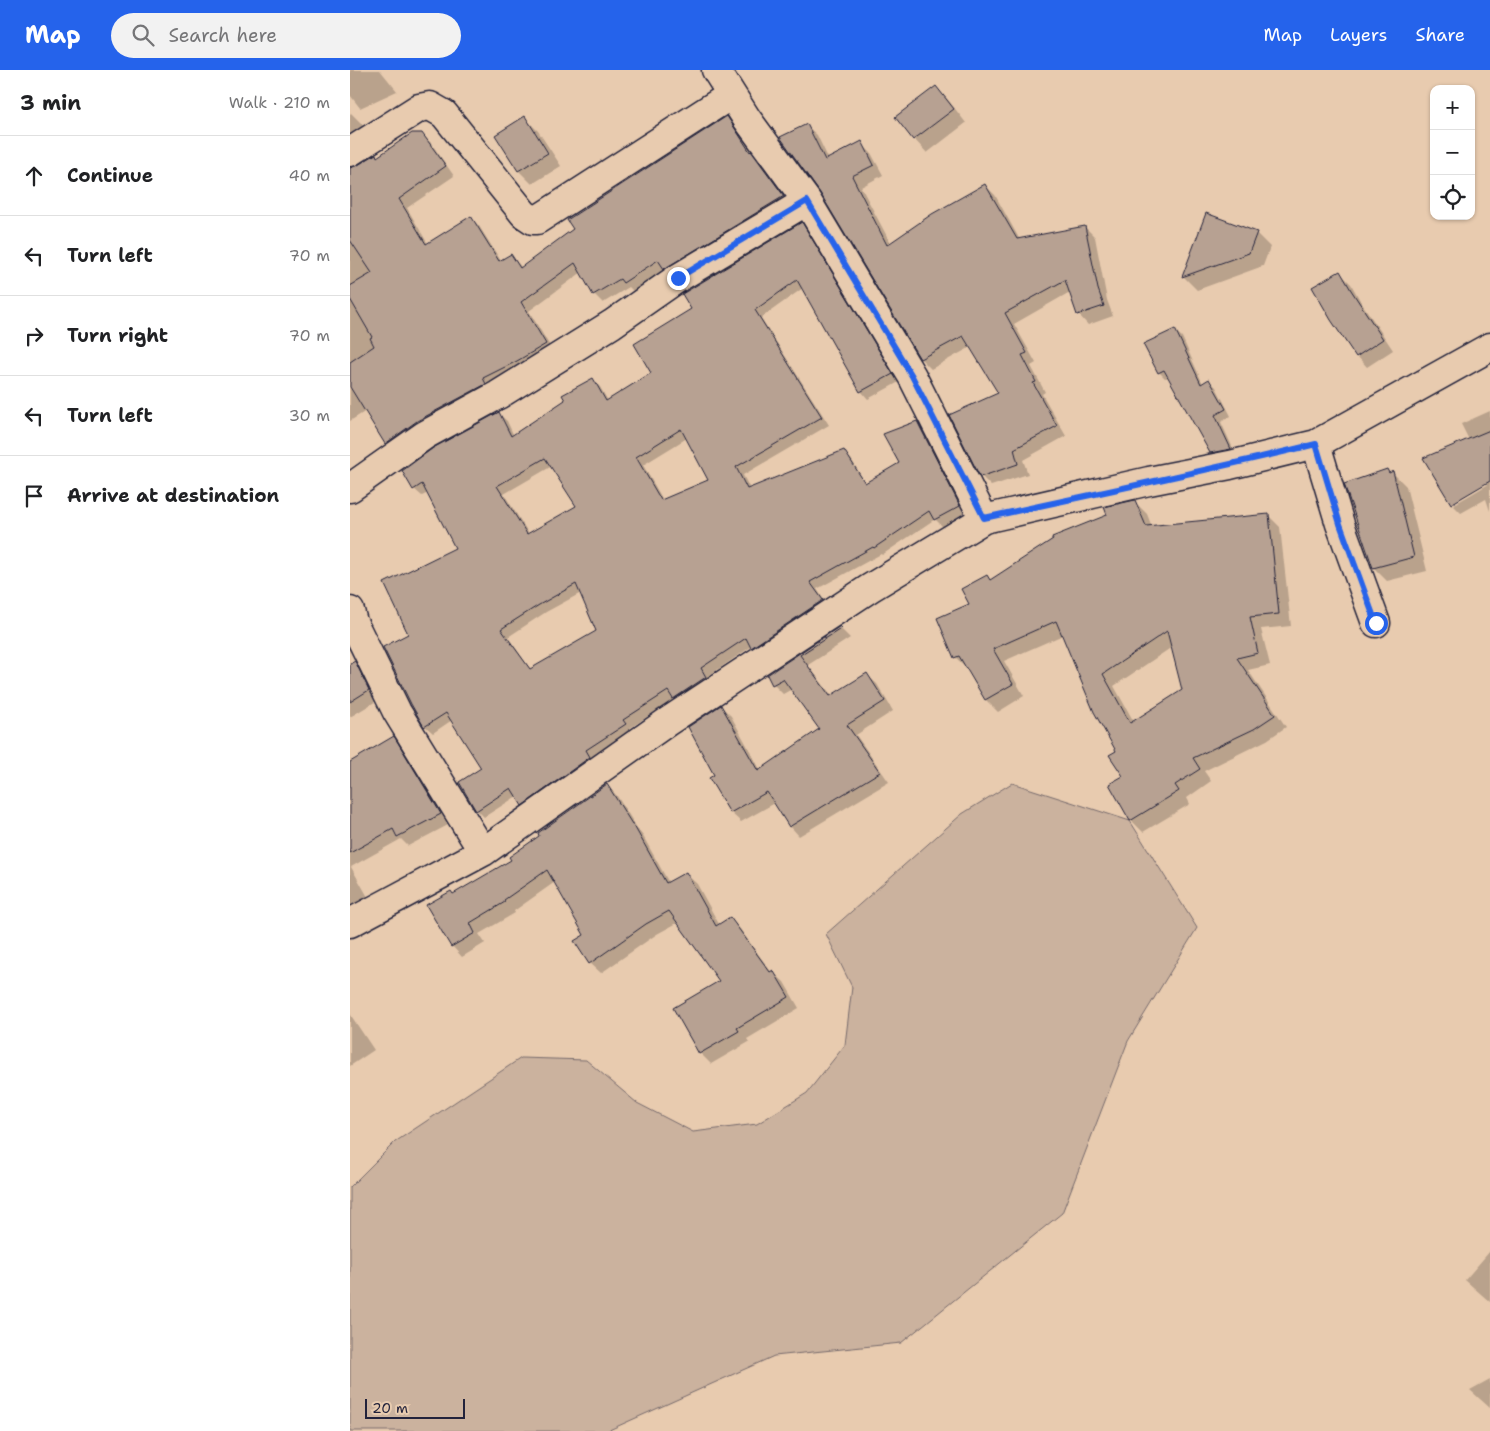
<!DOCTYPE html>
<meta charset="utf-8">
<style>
body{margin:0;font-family:"Shantell Sans",sans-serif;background:#f2f2f2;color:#202124}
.controls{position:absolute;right:15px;top:15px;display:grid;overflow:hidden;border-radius:10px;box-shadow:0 1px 4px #0004}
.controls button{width:45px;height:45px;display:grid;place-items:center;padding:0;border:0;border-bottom:1px solid #e0e0e0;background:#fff;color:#202124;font:25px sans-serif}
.scale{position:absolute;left:15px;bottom:12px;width:100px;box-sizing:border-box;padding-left:5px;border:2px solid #22223b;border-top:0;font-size:14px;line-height:18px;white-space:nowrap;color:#22223b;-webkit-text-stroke:4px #e8cbaf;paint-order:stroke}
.stop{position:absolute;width:15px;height:15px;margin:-11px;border:4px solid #2563eb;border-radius:50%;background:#fff}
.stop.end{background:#2563eb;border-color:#fff;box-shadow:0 1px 5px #0008}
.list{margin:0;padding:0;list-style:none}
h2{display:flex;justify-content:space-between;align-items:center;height:65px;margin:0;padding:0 20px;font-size:21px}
h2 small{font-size:16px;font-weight:400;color:#757577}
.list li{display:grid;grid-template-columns:32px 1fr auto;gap:15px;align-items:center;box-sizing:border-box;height:80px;padding:0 20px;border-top:1px solid #e0e0e0}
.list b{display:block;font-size:19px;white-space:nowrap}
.list em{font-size:16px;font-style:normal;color:#757577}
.icon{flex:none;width:28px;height:28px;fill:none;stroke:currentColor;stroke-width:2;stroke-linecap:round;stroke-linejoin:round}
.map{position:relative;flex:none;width:1140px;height:1361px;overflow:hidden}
header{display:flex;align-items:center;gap:30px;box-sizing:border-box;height:70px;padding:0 25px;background:#2563eb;color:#fff}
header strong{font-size:24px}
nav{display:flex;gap:28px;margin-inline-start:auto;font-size:18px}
.search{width:350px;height:45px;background:#f2f2f2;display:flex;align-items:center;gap:12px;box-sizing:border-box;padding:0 18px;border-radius:28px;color:#757577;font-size:19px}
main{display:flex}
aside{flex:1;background:#fff}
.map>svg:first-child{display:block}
.green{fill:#cbb29e;stroke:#766a6c}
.shadow{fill:#0003;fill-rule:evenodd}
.building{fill:#b7a192;stroke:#22223b;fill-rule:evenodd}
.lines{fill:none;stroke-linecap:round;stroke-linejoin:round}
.street-casing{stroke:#22223b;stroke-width:31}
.street{stroke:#e8cbaf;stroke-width:28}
.route{stroke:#2563eb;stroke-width:6}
</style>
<header>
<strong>Map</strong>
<div class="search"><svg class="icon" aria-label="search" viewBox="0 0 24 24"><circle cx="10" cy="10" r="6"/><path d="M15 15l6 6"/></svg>Search here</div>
<nav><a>Map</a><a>Layers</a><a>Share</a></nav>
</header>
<main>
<aside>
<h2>3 min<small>Walk · 210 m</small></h2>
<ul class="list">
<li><svg class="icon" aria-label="ahead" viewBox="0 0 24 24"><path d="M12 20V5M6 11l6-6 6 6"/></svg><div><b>Continue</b></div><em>40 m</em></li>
<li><svg class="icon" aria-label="left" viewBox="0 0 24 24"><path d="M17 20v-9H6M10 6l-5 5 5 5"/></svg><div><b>Turn left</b></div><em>70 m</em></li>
<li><svg class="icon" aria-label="right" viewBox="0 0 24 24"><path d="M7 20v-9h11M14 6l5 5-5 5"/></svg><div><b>Turn right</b></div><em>70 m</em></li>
<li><svg class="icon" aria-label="left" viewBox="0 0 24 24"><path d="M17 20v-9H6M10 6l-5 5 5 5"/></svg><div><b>Turn left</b></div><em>30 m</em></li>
<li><svg class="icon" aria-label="arrive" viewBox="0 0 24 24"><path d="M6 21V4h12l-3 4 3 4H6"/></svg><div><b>Arrive at destination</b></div></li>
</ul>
</aside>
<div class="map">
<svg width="1140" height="1361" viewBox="0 0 1140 1361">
<rect width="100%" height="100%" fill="#e8cbaf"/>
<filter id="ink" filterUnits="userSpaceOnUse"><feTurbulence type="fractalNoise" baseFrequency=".02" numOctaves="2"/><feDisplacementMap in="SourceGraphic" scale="10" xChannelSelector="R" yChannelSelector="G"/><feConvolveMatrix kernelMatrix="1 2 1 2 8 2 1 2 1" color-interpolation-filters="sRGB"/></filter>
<g filter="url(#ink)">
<!-- green -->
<path class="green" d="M662 713 780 751 847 858 778 971 712 1143 551 1273 424 1286 257 1361H0V1117L45 1072 171 988 236 990 287 1033 343 1062 407 1054 457 1023 495 975 502 917 476 864 612 744Z"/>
<!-- shadow -->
<path class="shadow" d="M0 0H30L47 21 10 38 0 25Z
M586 17 599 31 616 53 577 83 564 69Z
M1 43 15 57 0 89V44Z
M175 48 188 61 211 96 182 114 169 101Z
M377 48 385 57 405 87 442 136 324 207 317 199 283 221 279 217 253 233 244 224 232 202 179 241 204 283 45 382 36 373 16 341 0 351V99L28 88 72 64 81 73 104 106 57 138 78 174 120 147 129 156 151 191 161 185 172 198Z
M457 56 467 65 479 90 511 73 521 83 533 105 511 117 541 174 635 115 645 125 670 170 735 157 745 167 757 230 763 246 738 255 729 245 720 222 664 254 686 293 681 296 695 322 692 324 716 366 673 390 678 404 641 416 631 406 650 324 621 277 581 299 571 289 471 122Z
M857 144 906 163 920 177 913 196 847 220 834 207Z
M451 154 459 161 549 312 518 329 511 321 453 218 411 248 479 355 393 405 400 419 493 382 501 389 516 414 550 393 567 352 574 360 617 444 593 457 585 449 532 485 531 484 467 519 479 538 410 584 402 576 358 606 363 615 331 636 324 629 280 658 283 662 180 742 173 735 167 726 134 747 127 740 133 698 102 650 83 663 75 656 59 564 106 479 78 423 72 426 64 419 149 344 157 351 164 366 216 331 243 310 250 317 258 331 303 303 343 239ZM337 368 360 410 313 430 293 395ZM202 396 228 437 179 464 154 424ZM231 523 247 562 181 600 158 567 196 542Z
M990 203 1001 214 1011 232 1043 280 1017 297 1007 286Z
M825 261 832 267 853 314 859 310 866 317 881 346 871 352 886 385 867 389 861 382 819 307 815 308 809 302Z
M1140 341V441L1136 429 1111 443 1103 435 1137 415 1136 412 1102 432V435L1075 389 1119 370 1111 354Z
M1037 400 1041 404 1043 403 1056 416 1077 501 1037 511 1024 498Z
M785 432 797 444 802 457 918 445 930 457 941 556 911 559 920 595 898 600 936 657 917 670 854 701 861 711 837 728 840 734 793 762 781 750 774 706 767 681 713 565 654 591 674 626 648 642 636 630 618 599 605 587 621 535 637 506 641 510ZM822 577 833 621 784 652 764 616Z
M490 558 500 568 458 595 482 626 517 605 527 614 543 641 506 665 539 712 449 766 440 756 425 733 391 752 381 743 361 709 365 706 371 636 381 646 411 701 470 659 442 619 433 624 423 614 418 605Z
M5 593 14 602 28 630 0 647V595Z
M43 668 53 677 100 754 58 776 51 769 1 797 18 827 0 838V694Z
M257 715 267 726 289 761 293 766 319 813 336 804 347 814 370 856 380 848 390 859 422 903 423 902 434 912 449 938 397 969 399 972 361 994 350 983 371 912 329 852 307 864 251 903 240 893 236 865 205 812 164 841 165 843 129 864 135 873 112 887 102 876 104 825 163 790Z
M0 944 24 980 0 996Z
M1140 1181V1232L1115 1210Z
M1140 1309V1338L1120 1320Z"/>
<!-- building -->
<path class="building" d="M586 16 604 39 563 70 545 47Z
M175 46 198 83 168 101 145 65Z
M377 46 400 82 401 81 434 126 314 199 308 190 273 213 270 209 243 225 225 193 171 232 196 274 167 291 133 308 136 314 67 351 35 374 0 317V292L24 276 20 268 22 267 0 229V216L22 203 0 170V98L8 95 26 84 27 87 62 63H72L96 96 49 129 76 174 121 146 149 191 161 184 170 198 223 159 217 150Z
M457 54 475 90 512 71 524 95 502 106 537 175 582 144 635 114 667 169 735 156 748 219 754 236 727 245 715 210 655 243 677 283 672 285 686 312 683 313 707 356 664 379 668 394 630 407 599 345 648 323 613 266 570 289 470 123 430 67Z
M856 143 907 162 899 183 832 207Z
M452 152 543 304 510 322 447 210 405 240 472 347 386 397 397 419 494 380 515 413 549 393 533 364 567 351 610 436 584 450 579 441 524 478 523 477 460 512 473 530 401 578 396 568 351 598 356 607 323 629 318 621 273 650 276 654 236 680 240 687 172 736 161 718 126 741 109 712 131 698 96 643 74 657 61 634 33 577 58 564 34 513 105 478 72 414 63 420 52 401 83 378 149 342 161 366 215 330 212 325 243 308 256 331 301 303 284 274 341 239 332 224ZM331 359 358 410 311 430 286 387ZM195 388 226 436 177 464 147 416ZM226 514 246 561 180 599 151 559 189 535Z
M990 201 1001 220 1033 269 1006 287 981 250 962 217Z
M825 259 851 314 859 309 876 339 865 345 881 379 860 383 814 300 808 303 793 274Z
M1140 360V411L1101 434 1073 388Z
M1037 399 1039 403 1043 401 1064 487 1023 498 994 414Z
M785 430 796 456 919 444 929 544 900 547 908 583 887 588 925 645 904 659 843 688 850 699 825 715 829 721 780 751 759 714 773 706 759 685 766 681 744 642 706 551 643 579 663 614 635 630 609 586 604 588 587 548 619 534 611 519 637 505 640 510 703 469 702 467 757 445 754 437ZM817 561 832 620 780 653 753 604Z
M490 556 492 558 450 585 480 626 517 603 535 631 497 655 530 702 439 757 417 722 380 743 359 708 364 705 338 657 371 635 408 701 469 659 433 609 422 615 417 605Z
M5 591 19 620 0 632V594Z
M44 666 91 744 47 767 43 759 0 783V692Z
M257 714 282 754H283L316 813 336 802 366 856 380 847 420 902 423 900 439 927 387 958 389 961 349 984 323 938 369 911 319 841 296 854 239 894 224 871 234 865 197 800 154 830 155 832 120 853 125 863 101 877 76 835 101 821 103 824 161 790 159 787 189 766 188 763Z"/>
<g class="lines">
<defs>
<path id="street" d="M366 0 397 49 457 131 562 306 634 449
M0 82 69 38 80 36 94 44 174 144 183 150H187L381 25
M966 374 990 454 1026 553
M0 418 75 365 148 325 262 254 328 208 457 131
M0 541 3 552 47 642 133 782
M0 853 133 782 317 652 520 518 634 449 799 411 880 395 966 374 1140 277"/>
</defs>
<!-- street casing -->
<use href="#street" class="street-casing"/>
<!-- street -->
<use href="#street" class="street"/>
</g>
</g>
<g class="lines" filter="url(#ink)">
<!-- route -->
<path class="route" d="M328 208 457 131 562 306 634 448C744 424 856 401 966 374L990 454 1026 553"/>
</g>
</svg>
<div class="controls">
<button>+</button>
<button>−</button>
<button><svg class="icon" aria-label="locate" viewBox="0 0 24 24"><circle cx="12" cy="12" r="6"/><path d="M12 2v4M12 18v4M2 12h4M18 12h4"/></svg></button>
</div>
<div class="scale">20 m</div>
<div class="stop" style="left:1026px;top:553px"></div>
<div class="stop end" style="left:328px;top:208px"></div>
</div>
</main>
